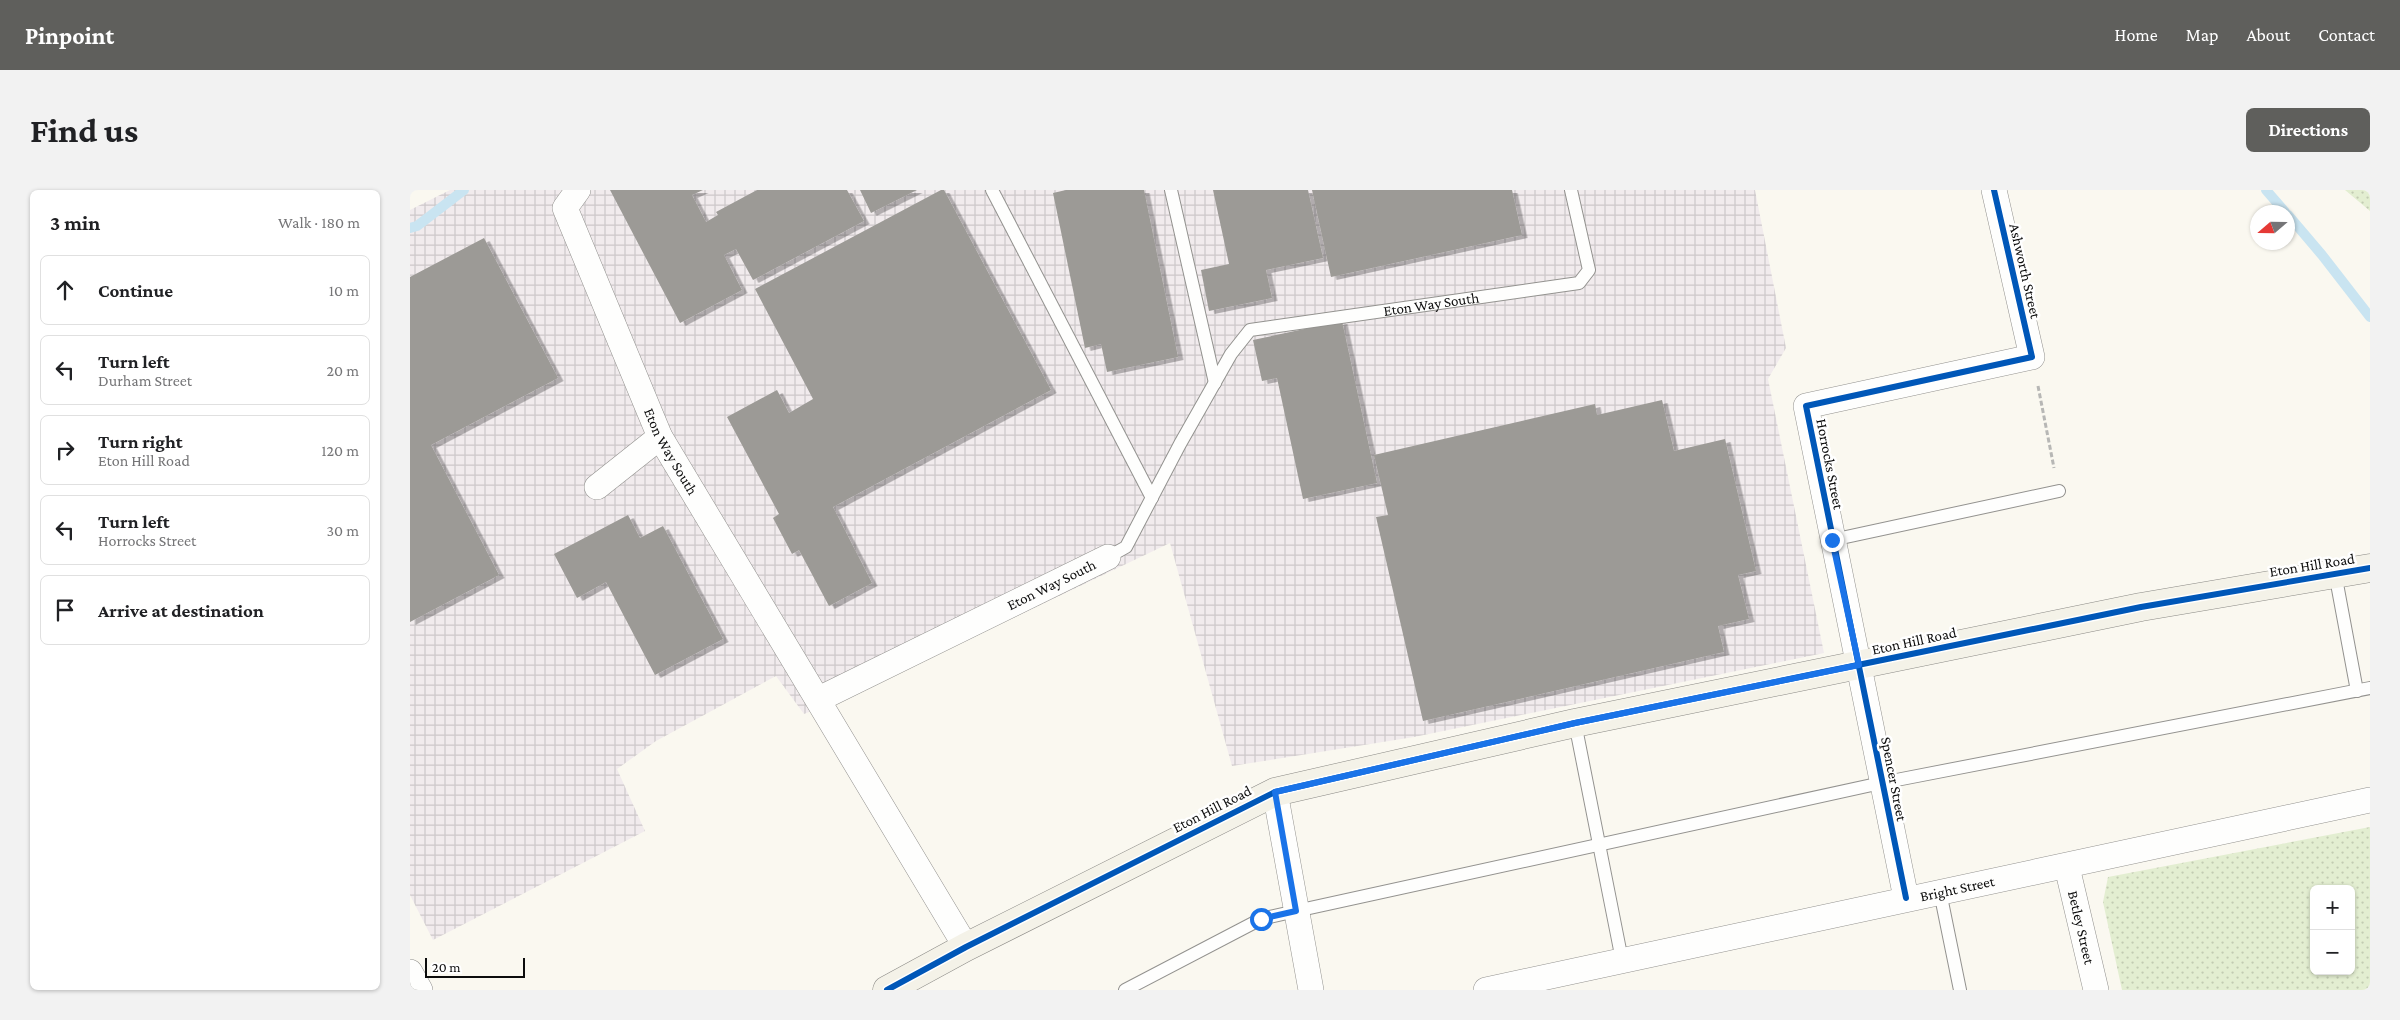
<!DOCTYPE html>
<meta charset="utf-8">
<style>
body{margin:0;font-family:"Crimson Pro",serif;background:#f2f2f2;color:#202124}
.controls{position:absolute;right:15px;bottom:15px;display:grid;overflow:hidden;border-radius:8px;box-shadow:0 1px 4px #0004}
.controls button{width:45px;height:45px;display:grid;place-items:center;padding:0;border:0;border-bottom:1px solid #e0e0e0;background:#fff;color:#202124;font:25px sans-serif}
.compass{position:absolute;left:1840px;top:15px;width:45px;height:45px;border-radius:50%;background:#fff;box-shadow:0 1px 4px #0004;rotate:250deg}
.scale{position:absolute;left:15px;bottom:12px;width:100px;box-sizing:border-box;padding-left:5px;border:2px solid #0c0c0c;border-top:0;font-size:14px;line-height:18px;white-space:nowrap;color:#0c0c0c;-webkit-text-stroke:4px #fff;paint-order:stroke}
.stop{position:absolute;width:15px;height:15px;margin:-11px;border:4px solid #1a73e8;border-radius:50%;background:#fff}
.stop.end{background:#1a73e8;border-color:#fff;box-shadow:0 1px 5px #0008}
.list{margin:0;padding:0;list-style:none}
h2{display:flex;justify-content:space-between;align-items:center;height:65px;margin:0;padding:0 20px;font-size:21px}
h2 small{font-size:16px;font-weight:400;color:#757577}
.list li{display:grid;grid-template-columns:32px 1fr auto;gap:15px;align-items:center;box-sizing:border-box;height:70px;margin:0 10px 10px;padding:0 10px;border:1px solid #e0e0e0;border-radius:8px}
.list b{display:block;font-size:19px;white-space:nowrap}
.list p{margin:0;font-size:16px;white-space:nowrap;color:#757577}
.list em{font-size:16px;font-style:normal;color:#757577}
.icon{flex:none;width:28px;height:28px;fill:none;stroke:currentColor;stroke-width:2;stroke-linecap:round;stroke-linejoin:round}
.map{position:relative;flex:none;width:1960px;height:800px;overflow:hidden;border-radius:8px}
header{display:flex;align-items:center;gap:30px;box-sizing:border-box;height:70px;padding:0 25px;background:#5f5f5c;color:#fff}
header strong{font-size:24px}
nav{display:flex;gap:28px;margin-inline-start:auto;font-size:18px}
.intro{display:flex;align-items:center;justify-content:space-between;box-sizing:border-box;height:120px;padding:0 30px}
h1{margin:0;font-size:35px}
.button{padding:12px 22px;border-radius:8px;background:#5f5f5c;color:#fff;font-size:18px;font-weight:700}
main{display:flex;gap:30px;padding:0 30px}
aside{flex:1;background:#fff;border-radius:8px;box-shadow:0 1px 4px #0004}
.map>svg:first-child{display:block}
.industrial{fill:url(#industrial-grid)}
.green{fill:url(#green-dots);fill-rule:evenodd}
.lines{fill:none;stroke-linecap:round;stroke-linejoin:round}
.stream{stroke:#c9e4f1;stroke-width:10}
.building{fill:#9c9a96;filter:url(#shadow)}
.lane-casing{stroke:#93928f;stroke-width:14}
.street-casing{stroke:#93928f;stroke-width:26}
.secondary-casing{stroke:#8a8985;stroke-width:29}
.path{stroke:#b7b7b5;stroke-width:3;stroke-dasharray:5 2.5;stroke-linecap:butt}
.lane{stroke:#fefefd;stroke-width:12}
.street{stroke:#fefefd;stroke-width:25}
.secondary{stroke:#f4f2e8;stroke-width:28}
.cycleway-casing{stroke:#fff;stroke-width:9}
.cycleway{stroke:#0057b8;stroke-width:6}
.route{stroke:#1a73e8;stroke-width:6}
.labels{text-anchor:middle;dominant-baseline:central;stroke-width:5;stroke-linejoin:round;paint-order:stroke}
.street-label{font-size:15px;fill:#0c0c0c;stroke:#fff}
</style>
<header>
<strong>Pinpoint</strong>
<nav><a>Home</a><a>Map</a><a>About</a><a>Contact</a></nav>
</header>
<div class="intro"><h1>Find us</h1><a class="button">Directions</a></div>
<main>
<aside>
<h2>3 min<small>Walk · 180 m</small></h2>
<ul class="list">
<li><svg class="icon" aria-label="ahead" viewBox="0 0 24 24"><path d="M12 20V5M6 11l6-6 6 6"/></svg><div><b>Continue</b></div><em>10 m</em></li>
<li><svg class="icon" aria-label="left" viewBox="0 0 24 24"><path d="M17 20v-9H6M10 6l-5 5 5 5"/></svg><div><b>Turn left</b><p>Durham Street</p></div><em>20 m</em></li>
<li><svg class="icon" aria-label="right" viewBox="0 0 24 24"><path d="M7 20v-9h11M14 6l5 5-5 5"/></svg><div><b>Turn right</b><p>Eton Hill Road</p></div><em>120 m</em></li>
<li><svg class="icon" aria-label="left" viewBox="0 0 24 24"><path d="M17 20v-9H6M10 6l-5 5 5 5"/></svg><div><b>Turn left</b><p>Horrocks Street</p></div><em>30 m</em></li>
<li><svg class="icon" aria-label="arrive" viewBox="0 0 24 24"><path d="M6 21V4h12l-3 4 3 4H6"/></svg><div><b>Arrive at destination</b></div></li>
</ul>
</aside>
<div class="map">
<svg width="1960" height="800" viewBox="0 0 1960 800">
<defs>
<pattern id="industrial-grid" width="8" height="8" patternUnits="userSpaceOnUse" patternTransform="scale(1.25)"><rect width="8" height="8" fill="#f1ebed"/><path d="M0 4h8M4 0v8" fill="none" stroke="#cdc8ca"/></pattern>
<pattern id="green-dots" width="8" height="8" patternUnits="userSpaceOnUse" patternTransform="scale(1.25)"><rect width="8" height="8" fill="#e3eed1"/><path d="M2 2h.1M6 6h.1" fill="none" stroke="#c2cbb2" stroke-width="1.8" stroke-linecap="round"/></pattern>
<filter id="shadow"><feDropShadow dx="5.5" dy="3" stdDeviation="0" flood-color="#0004"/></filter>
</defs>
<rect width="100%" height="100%" fill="#faf8f0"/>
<!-- industrial -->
<path class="industrial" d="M40 0H1345L1376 158 1358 189 1414 463 1004 547 822 576 760 353 444 504 394 524 366 486 246 551 207 579 235 641 23 750 0 705V20Z"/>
<!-- green -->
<path class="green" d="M1935 0H1960V21Z
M1960 637V800H1712L1693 712 1698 687ZM1904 699H1941V781H1904Z"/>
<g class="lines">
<!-- stream -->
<path class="stream" d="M1856 0 1875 22
M1878 25 1912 65 1960 127
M0 38 7 36 54 0"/>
</g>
<!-- building -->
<path class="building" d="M200 0H293L282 5 296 32 308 25 306 22 347 0H437L454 31 343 90 326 59 314 65 332 100 270 133Z
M450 0H507L461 23Z
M531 0H534L641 200 423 317 462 393 419 416 389 360 382 364 363 328 369 324 317 227 367 200 379 223 403 209 345 99Z
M656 0H734L768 167 697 182 691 154 675 158 643 3Z
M803 0H898L913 68 856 80 862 108 799 121 791 80 819 74Z
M902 0H1102L1112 45 921 87Z
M74 48 148 188 21 255 89 385 0 432V87Z
M932 131 967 293 893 309 867 188 852 191 843 150Z
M1252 210 1264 261 1315 249 1346 381 1328 385 1339 429 1308 436 1314 462 1013 531 966 327 978 325 964 265 1185 214 1187 225Z
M218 325 230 348 253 336 313 449 245 485 196 392 167 408 144 364Z"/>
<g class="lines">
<defs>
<g id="lane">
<path d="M582 0 742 308"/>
<path d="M761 0 805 193"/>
<path d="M1422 350 1649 301"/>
<path id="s1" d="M698 367 716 357 770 254 821 164 840 140 1169 93 1179 80 1161 0"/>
<path d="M1925 383 1947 501"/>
<path d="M1165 533 1212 770"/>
<path d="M1530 702 1550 800"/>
<path d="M715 800 851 729 886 721 1471 593 1960 498"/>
</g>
<g id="street">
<path id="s2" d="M168 0 155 18 250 247 556 757"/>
<path d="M187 297 250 247"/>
<path id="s3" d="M409 509 698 367"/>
<path d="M865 602 901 800"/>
<path id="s4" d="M1657 677 1686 800"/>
<path d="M1496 708 1396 216 1622 167 1584 0"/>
<path d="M0 782 10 800"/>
<path id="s5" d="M1076 800 1960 610"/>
</g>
<path id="secondary" d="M477 800 556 757 865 602 1165 533 1731 417 1960 378"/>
</defs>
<!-- lane casing -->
<use href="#lane" class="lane-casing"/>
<!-- street casing -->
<use href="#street" class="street-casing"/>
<!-- secondary casing -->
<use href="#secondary" class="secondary-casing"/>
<!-- path -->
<path class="path" d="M1628 196 1644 278"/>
<!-- lane -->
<use href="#lane" class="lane"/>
<!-- street -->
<use href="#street" class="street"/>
<!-- secondary -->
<use href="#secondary" class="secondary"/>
<defs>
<path id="cycleway" d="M1496 708 1396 216 1622 167 1584 0
M477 800 556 757 865 602 1165 533 1731 417 1960 378"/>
</defs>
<!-- cycleway casing -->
<use href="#cycleway" class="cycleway-casing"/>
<!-- cycleway -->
<use href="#cycleway" class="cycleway"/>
</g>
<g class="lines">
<!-- route -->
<path class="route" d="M851 729 886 721 865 602 1165 533 1449 475 1422 350"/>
</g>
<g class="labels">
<!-- street labels -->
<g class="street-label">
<text transform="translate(1615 81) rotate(77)">Ashworth Street</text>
<text stroke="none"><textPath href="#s1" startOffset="454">Eton Way South</textPath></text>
<text stroke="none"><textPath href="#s2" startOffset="288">Eton Way South</textPath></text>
<text transform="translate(1420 274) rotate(79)">Horrocks Street</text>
<text transform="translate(1902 375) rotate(-9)">Eton Hill Road</text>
<text stroke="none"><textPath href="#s3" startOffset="259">Eton Way South</textPath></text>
<text transform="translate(1504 451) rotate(-12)">Eton Hill Road</text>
<text transform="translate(1484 589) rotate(79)">Spencer Street</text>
<text transform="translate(802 619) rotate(-27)">Eton Hill Road</text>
<text stroke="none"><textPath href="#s5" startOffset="482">Bright Street</textPath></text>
<text stroke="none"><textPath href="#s4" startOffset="62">Betley Street</textPath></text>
</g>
</g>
</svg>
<div class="controls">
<button>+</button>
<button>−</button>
</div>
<svg class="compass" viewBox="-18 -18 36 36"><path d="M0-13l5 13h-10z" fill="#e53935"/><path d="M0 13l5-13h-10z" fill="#757577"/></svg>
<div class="scale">20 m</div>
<div class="stop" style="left:851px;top:729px"></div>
<div class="stop end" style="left:1422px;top:350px"></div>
</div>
</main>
